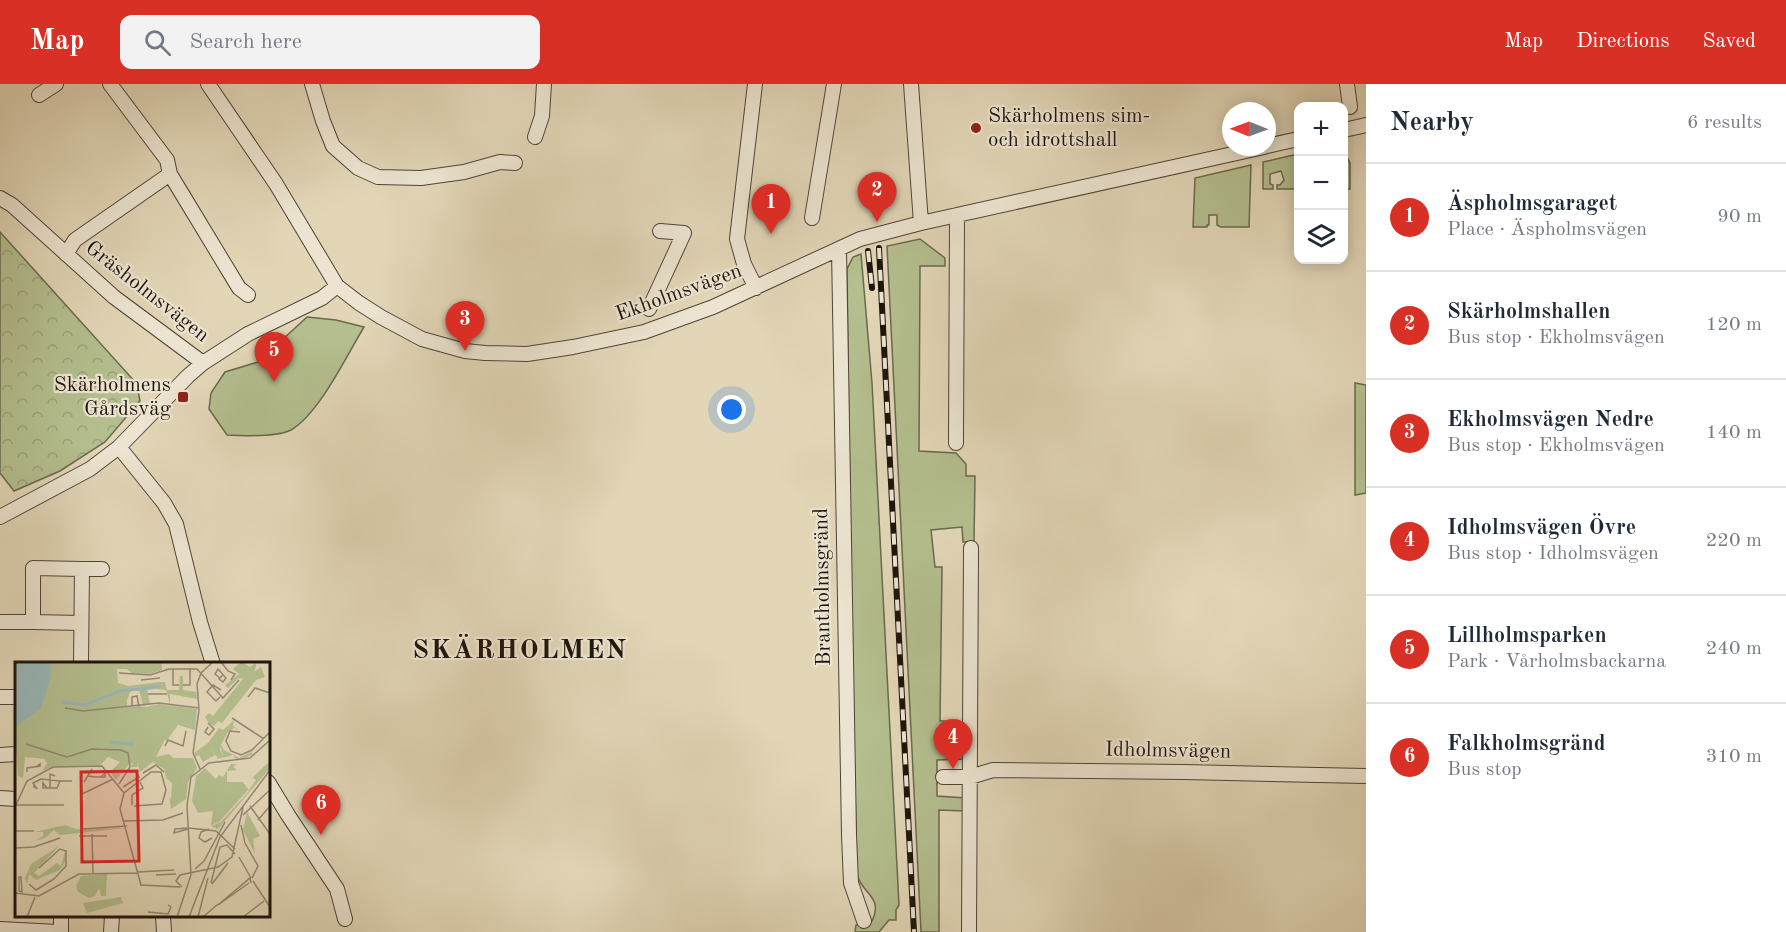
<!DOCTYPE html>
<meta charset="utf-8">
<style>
body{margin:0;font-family:"Old Standard TT",serif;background:#f2f2f3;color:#1f2937}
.controls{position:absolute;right:18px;top:18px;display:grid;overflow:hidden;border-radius:12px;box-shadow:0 3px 15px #0003}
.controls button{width:54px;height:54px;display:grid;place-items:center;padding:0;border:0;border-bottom:2px solid #e0e1e3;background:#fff;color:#1f2937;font:30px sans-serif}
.compass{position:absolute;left:1222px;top:18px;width:54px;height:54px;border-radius:50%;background:#fff;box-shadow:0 3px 15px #0003;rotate:271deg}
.you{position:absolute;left:732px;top:326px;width:21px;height:21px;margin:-15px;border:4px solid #fff;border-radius:50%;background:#1a73e8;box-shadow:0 0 0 9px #1a73e833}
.badge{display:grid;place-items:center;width:39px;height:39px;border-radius:50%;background:#d93025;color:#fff;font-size:20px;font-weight:700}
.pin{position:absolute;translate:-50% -50px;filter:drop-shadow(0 2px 3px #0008)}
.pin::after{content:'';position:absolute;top:32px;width:21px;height:18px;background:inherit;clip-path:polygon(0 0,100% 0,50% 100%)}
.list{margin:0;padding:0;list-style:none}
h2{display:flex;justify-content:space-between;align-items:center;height:78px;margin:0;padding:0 24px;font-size:26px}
h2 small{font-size:20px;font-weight:400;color:#747a83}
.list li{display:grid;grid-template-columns:39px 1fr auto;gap:18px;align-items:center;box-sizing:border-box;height:108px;padding:0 24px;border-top:2px solid #e0e1e3}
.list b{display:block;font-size:22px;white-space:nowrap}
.list p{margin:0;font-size:20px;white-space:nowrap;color:#747a83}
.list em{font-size:20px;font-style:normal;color:#747a83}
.icon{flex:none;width:33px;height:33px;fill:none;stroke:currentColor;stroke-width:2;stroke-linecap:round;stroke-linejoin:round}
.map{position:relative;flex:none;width:1366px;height:848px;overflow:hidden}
header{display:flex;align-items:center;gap:36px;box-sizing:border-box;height:84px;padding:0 30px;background:#d93025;color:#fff}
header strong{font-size:28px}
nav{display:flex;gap:33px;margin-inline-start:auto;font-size:21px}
.search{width:420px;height:54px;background:#f2f2f3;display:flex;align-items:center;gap:15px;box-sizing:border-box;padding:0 21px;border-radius:12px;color:#747a83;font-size:22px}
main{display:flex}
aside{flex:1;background:#fff}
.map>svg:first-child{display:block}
.green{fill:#b4be8e;stroke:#686a4e;stroke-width:1.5}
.forest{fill:url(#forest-crowns);stroke:#686a4e;stroke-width:1.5}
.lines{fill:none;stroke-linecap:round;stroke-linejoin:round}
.minor-casing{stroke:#4e4538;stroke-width:16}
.minor{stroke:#ece4d0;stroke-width:14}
.rail-casing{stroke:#1d150d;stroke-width:6}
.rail{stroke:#ece4d0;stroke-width:4;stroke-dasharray:11;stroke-linecap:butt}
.poi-dot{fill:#8f2418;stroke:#ece4d0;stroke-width:2}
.labels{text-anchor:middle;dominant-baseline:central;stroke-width:4.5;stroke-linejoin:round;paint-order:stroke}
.poi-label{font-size:21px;fill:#1d150d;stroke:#ece4d0;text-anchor:start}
.street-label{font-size:21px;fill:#1d150d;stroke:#ece4d0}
.district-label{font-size:27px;font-weight:bold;letter-spacing:1.5px;fill:#1d150d;stroke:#ece4d0}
.inset-river{fill:none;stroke:#98b7b8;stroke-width:3}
.inset-road{fill:none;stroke:#938973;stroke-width:1.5}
.view{fill:#d62828;fill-opacity:0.15;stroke:#d62828;stroke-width:3}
.inset-edge{fill:none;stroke:#1d150d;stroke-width:3}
</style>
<header>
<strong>Map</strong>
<div class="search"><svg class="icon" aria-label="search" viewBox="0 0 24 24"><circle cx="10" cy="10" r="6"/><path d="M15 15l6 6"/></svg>Search here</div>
<nav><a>Map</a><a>Directions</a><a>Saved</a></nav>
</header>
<main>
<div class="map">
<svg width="1366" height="848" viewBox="0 0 1366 848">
<defs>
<pattern id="forest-crowns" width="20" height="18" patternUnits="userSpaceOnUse" patternTransform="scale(1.5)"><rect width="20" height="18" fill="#b4be8e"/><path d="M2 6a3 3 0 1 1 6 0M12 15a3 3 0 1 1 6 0" fill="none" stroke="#9aa279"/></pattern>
</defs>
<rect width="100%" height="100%" fill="#e2d6b7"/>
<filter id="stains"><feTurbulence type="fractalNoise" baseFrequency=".00333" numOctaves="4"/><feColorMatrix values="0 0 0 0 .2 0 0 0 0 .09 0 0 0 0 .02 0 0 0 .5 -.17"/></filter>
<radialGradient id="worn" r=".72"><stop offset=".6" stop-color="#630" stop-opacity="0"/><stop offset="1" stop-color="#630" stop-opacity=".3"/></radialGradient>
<!-- green -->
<path class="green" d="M1344 67 1350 79V105H1344Z
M1298 70V105H1277V101H1280L1284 96 1281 87 1270 90V100L1273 101V105H1263V78Z
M1251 81 1249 143H1221L1217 141V131H1209V141H1207V143H1193L1195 94Z
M920 155 945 174V182H920L919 367 956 369 966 380V392H975L974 458H963L962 443 931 446 935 483H942L940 637H948V649H939L940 660 966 661V675L937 676V712L965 714V727L939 726V848H921L887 162Z
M861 170 872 299 899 821 896 826V836H889L879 848H855L856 841H863L872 837C884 812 861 810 857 790L852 580 847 185 853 173Z
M307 233 336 236 364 243C347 271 319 330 291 346 278 353 242 352 227 351L209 325 211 309 225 288 258 278Z
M1355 299 1366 301V409L1355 411Z"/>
<!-- forest -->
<path class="forest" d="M0 148 137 300 140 317 105 358 60 387 14 407 0 389Z"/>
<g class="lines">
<defs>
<path id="minor" d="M110 0 167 76 170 90 239 204 248 211
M208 0 276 100 337 202 359 219 381 233 422 255 465 267 485 269 527 270 573 263 644 248 713 223 860 155 921 139 1264 63
M312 0 323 37 333 62 358 84 378 93 421 94 464 88 500 78 515 79
M755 0 737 155 744 180 756 204
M911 0 921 139
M1347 0 1350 23
M39 11 56 0
M1344 46 1366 41
M535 53 542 32 544 0
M1267 62 1298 55
M0 114 12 121 114 213 203 279
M812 134 834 0
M839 165 849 751 851 799 864 837
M66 170 75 156 170 90
M649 225 684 149 660 147
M956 359 957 131
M119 363 164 419 176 440 200 538 213 580
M0 433 90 385 119 363 188 292 203 279 248 250 322 214 337 202
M82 485H102
M0 538H33
M81 580 82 485 33 484V538L81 539
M0 613H16
M0 671 16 670
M943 693H970L993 686 1184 688 1366 692
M268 698 288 731 337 805 345 835
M0 714 16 715
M163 832 164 848
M0 845 58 848
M61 848V832
M111 848 112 832
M969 848 971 464"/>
</defs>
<!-- minor casing -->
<use href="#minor" class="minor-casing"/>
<!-- minor -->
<use href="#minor" class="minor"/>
<defs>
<path id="rail" d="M879 164 914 848
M868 167 872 204"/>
</defs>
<!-- rail casing -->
<use href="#rail" class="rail-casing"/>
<!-- rail -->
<use href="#rail" class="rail"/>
</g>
<!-- markers -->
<g class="poi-dot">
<circle cx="976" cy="44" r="6"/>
<rect x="177" y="307" width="12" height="12" rx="3"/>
</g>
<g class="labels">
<!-- poi labels -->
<g class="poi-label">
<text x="988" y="32">Skärholmens sim-<tspan x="988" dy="24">och idrottshall</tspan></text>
<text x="171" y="301" text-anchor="end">Skärholmens<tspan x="171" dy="24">Gårdsväg</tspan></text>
</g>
<!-- street labels -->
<g class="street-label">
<text transform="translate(147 208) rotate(38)">Gräsholmsvägen</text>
<text transform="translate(679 209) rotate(-20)">Ekholmsvägen</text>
<text transform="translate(823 503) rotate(-91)">Brantholmsgränd</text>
<text transform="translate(1168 667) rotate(1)">Idholmsvägen</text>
</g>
<!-- district labels -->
<g class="district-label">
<text x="520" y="566">SKÄRHOLMEN</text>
</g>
</g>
<!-- overview -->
<g transform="translate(15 578)">
<rect width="255" height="255" fill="#e2d6b7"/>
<path d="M21 0H146L147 8 117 12 114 7H102L103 21 113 24 145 20H150L152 28H164L165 14H168V28L181 30 182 37 155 32V42L151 28 141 27 116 29 112 34V44L166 46 140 97 123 99 122 105H116L119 99 93 94 85 103 35 105 28 95 0 91V24ZM246 5 250 15 241 18 207 61 203 59 199 64 194 61 190 55 194 51 198 54 227 18ZM193 81 203 82 208 95 203 97 196 86 200 93 188 100 184 93 180 95 179 91ZM159 96H178L182 106 173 120 171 137 156 147 154 134 156 138 169 118ZM255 99V106L203 167 196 164 206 160 234 129 228 120 234 128 241 118 238 115ZM50 163 61 167 112 166 45 173 39 168 30 176 19 179 28 174V170H20ZM106 235 108 241 72 251 68 241Z" fill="#b4be8e"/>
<path d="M41 0H64L68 4 69 0H146L147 8 134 12 118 11 102 1V23L94 27 72 17 69 22 73 29 89 34 103 27 146 22 145 26 132 27 135 42 128 44 124 28 115 29 113 37 107 39 103 34 71 47 32 39 49 50 104 43 127 46 144 42 182 47 180 68 163 63 152 78 131 82 121 79 120 74 116 73V79L100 77 85 69 74 76 64 72 65 62 54 76 37 73 31 87 36 96 42 93 57 96 77 88 112 91 120 88 140 95 154 92 162 99 169 118 163 138H156L157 121 151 116 149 107 138 100 125 110 122 100 114 102 101 118 95 110 105 100 93 95 85 103 39 104 27 109 33 100 31 97 10 95 8 116 3 114 0 70 4 68 15 83 25 79 28 74 11 60 21 54 33 34 47 39 50 12ZM226 0 235 5 242 0 239 11 235 18 224 16 213 26 210 23 224 12 218 7ZM219 58 218 64 224 68 219 66 212 71 206 83 209 88 224 96 236 90 238 92 226 98 221 97 218 93 203 97 208 95 206 86 193 81 204 66 208 68ZM84 78 91 82 143 88 140 94 120 86H79L55 95 47 92 49 88 56 90ZM216 102H222L218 105 222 108 212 109V120H228L233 128 204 160 196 163 198 149 183 151 177 139 181 114 190 106 201 117 204 113 208 115ZM232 150 245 174 238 177 240 192 228 168ZM44 184 19 211 24 214 42 201 46 204 50 190 51 198 45 208 21 218 14 212 12 222 10 216 16 202ZM92 212 91 234H86L84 226 80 234 74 236 63 230 61 224 66 214Z" fill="#b4be8e"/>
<path d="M0 0H35L36 14 26 46 0 65Z" fill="#98b7b8"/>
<path class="inset-river" d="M127 27 145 24M46 40 70 43 105 29 125 27M94 80 119 82"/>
<path class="inset-road" d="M206 0 213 9 220 12 216 18M158 7V23H164M104 11 135 13 154 7H182L208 36 224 18M205 16 200 12 203 7 211 16 208 20 204 17 208 13M126 18 145 16M168 23H175V6M133 32H152M205 35 201 39 192 30 198 23 206 28M233 35 240 26 255 31M117 44V35L122 34 124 45M50 46 68 49 144 41 184 46M217 56 249 77M193 61 199 67 194 73 190 70 193 65M225 70 215 69 211 79 216 89 226 93 237 88 255 70M11 82 52 95 77 87 106 88 113 91 115 105 104 122M150 84 153 78 168 84 171 69M185 107 178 91 184 48 182 22 186 11 198 0M12 110V106L25 104V102L22 104M128 111 141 103 149 110M40 114 35 112V126H42L45 119H57M73 114 80 115H90V111L86 115M69 120 77 107 75 111M18 124 22 127 18 121 26 117 45 119M108 125 124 115 121 111M32 126 28 121V126H35M67 132 98 117M1 143H49M117 143V133L128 126 125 120M119 144 147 142 151 128 146 110H136L109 131 105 147 126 223 165 225M235 144 255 172M0 145 12 119 38 105 87 104 109 131M228 153 255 128M243 158 255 144M109 159 148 158 168 151M226 163 230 181 243 204 237 216M174 166 201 169 220 187M68 167 112 164M173 167 159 171 160 167 174 166M194 167 186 170 184 176 190 180 197 176M0 169H19M77 172 78 212M64 174H92M0 186 19 185 45 176M224 195 236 216M180 207 189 199 210 160M123 210 159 208M141 213 161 212M4 215H6L7 230 4 229ZM238 219 255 245M196 221 205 185 212 183 220 192M234 221 203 243 235 216 236 221M14 222 21 228 39 217 51 204V189L45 187 24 206M197 222 213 201M167 225 161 219 165 213 203 205 217 195 228 145M0 231 24 234 64 212 123 211M133 250 153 252 156 245 153 243M12 255 20 235M162 255 176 213 172 144 176 115 194 101 235 96 255 78M174 255 205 175 255 108M183 255 193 216M188 255 203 242M228 255 249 239"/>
<path class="view" d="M122 109 124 199 67 200 66 110Z"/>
<rect width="255" height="255" class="inset-edge"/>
</g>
<rect width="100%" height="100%" filter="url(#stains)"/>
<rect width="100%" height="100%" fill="url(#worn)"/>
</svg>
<div class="controls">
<button>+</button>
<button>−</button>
<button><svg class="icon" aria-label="layers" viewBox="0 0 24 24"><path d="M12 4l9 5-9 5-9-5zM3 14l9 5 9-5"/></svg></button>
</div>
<svg class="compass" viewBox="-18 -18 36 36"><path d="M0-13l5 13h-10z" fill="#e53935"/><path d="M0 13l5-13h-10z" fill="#747a83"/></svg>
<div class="you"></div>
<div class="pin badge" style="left:771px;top:150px">1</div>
<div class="pin badge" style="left:877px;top:138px">2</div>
<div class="pin badge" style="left:465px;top:267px">3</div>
<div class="pin badge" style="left:953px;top:685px">4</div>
<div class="pin badge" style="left:274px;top:298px">5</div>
<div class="pin badge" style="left:321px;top:751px">6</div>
</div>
<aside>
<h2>Nearby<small>6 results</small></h2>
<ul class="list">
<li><span class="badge">1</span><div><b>Äspholmsgaraget</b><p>Place · Äspholmsvägen</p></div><em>90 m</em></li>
<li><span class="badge">2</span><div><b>Skärholmshallen</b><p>Bus stop · Ekholmsvägen</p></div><em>120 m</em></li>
<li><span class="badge">3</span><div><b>Ekholmsvägen Nedre</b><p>Bus stop · Ekholmsvägen</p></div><em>140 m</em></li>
<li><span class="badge">4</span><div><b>Idholmsvägen Övre</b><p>Bus stop · Idholmsvägen</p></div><em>220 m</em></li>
<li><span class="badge">5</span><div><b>Lillholmsparken</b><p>Park · Vårholmsbackarna</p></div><em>240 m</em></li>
<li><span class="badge">6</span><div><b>Falkholmsgränd</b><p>Bus stop</p></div><em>310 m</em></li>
</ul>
</aside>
</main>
